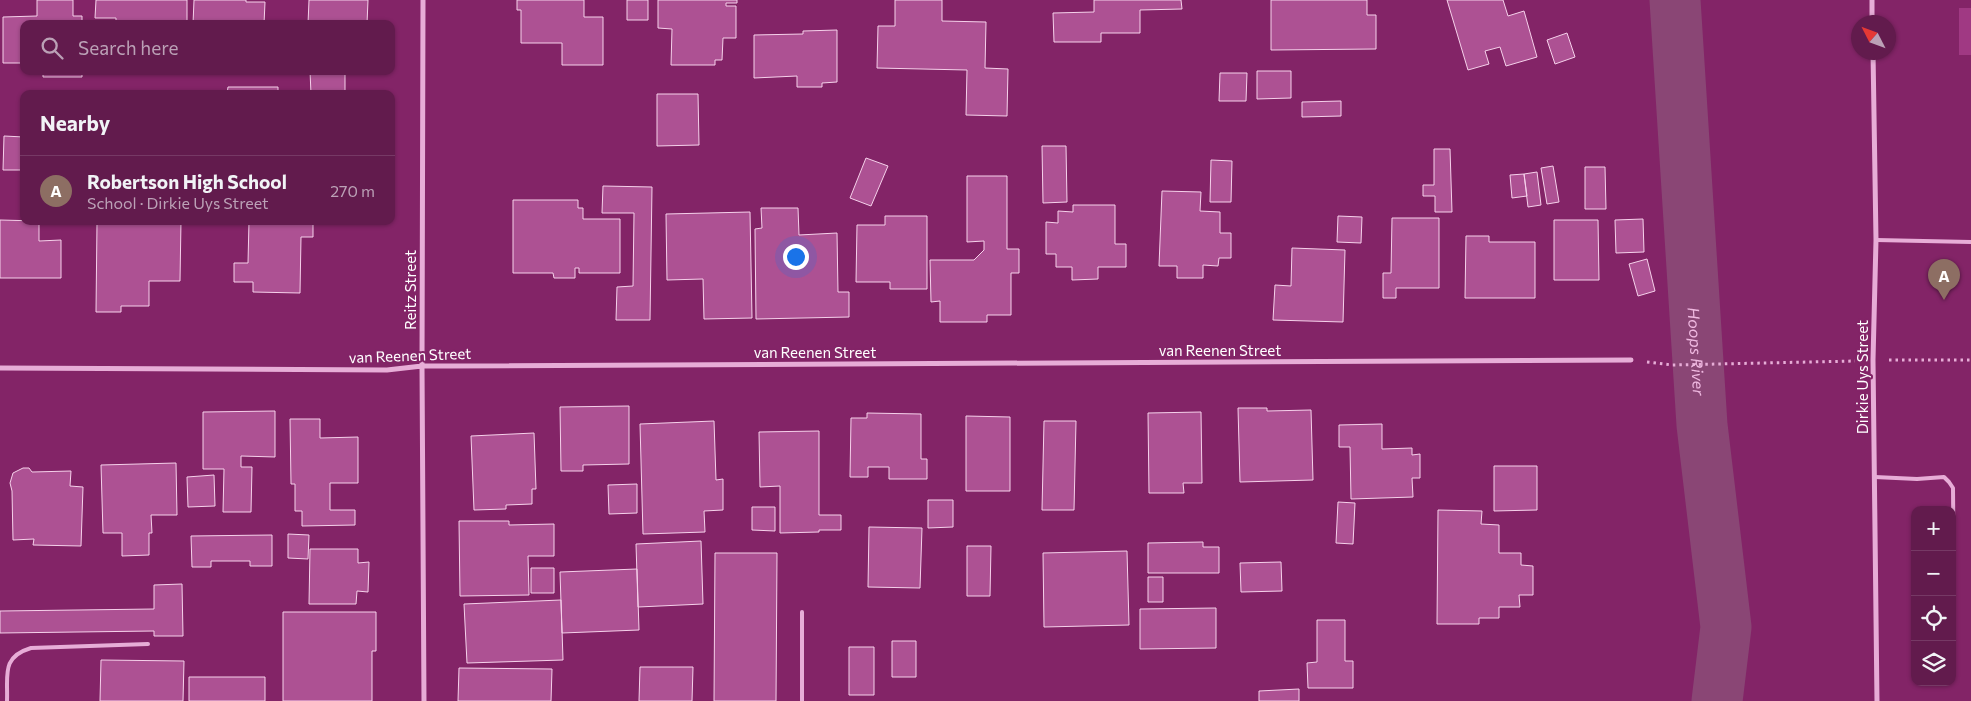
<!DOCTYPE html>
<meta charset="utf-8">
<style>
body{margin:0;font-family:Commissioner,sans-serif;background:#6b2857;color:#f1f3f6}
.controls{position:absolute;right:15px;bottom:15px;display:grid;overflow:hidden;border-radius:10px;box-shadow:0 1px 4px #0004}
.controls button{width:45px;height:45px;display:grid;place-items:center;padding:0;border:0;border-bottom:1px solid #763965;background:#621b4d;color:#f1f3f6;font:25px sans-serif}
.compass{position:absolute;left:1851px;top:15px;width:45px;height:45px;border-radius:50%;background:#621b4d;box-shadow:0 1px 4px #0004;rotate:312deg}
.you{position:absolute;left:795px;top:256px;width:18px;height:18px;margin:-12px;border:4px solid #fff;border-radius:50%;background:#1a73e8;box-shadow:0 0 0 8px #1a73e833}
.badge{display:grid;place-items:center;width:32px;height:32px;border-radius:50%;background:#e69b98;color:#fff;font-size:16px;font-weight:700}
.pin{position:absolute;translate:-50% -41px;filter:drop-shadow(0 1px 2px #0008)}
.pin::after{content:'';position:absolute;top:26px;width:18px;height:15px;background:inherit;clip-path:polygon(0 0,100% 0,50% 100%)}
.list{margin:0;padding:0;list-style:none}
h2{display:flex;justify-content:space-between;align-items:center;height:65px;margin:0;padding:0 20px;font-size:21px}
h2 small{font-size:16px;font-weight:400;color:#bba1b6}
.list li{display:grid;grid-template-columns:32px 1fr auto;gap:15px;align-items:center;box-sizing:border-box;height:70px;padding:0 20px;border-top:1px solid #763965}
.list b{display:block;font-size:19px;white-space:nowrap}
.list p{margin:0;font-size:16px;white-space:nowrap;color:#bba1b6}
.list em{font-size:16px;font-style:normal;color:#bba1b6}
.icon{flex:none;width:28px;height:28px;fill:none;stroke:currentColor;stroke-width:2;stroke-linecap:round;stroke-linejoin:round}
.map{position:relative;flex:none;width:1971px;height:701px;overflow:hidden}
.search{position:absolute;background:#621b4d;box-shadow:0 1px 4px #0004;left:20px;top:20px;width:375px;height:55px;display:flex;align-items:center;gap:12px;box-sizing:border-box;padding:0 18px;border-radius:10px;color:#bba1b6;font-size:19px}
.panel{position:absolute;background:#621b4d;box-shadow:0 1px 4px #0004;left:20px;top:90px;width:375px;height:135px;border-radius:10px}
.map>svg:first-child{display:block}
.green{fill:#a03983}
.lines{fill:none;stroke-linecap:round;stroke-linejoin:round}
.river{stroke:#8a4675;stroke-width:51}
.building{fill:#ad5193;stroke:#f6d1eb}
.path{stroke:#e7add7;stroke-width:3;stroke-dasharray:2.5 4;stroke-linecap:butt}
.service{stroke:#e7add7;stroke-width:4}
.minor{stroke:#e7add7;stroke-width:5}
.labels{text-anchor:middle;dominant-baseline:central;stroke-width:4;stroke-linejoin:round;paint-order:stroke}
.street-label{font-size:15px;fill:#fff;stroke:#832467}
.water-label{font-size:16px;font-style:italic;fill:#efb8e0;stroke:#832467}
</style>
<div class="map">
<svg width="1971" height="701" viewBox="0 0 1971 701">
<rect width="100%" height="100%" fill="#832467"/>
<!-- green -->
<path class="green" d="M1959 8H1971V55H1959Z"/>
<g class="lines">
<!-- river -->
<path class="river" id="s1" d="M1675 0 1702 425 1726 627 1717 701"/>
</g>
<!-- building -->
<path class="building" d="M37 0H73V16H82V24H24V63H3V17L37 16Z
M96 0H187V24H116V18H95Z
M194 0H246V2H265L264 24H193Z
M309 0H368L367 24H308Z
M517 0H584V17H603V65H562V43H521V10H517Z
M627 0H648V20H627Z
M658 0H737V3H726V6H736V38H723L722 60H715V65H671L672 29 658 28Z
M895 0H942V21L986 22 985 68 1008 69 1007 116 966 115 967 70 877 68 878 26H895Z
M1094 0H1181L1182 9 1140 10V33H1101V42H1054L1053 13 1094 12Z
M1271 0H1367V15H1376V49L1271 50Z
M1447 0H1503L1508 16 1524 11 1537 57 1506 66 1500 47 1485 51 1489 64 1468 70Z
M837 30V82L822 83V87H797V76L754 78V35L803 34V31Z
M1567 33 1575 57 1555 64 1547 40Z
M43 71H82V77H43Z
M310 71H345V94H311Z
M1257 71H1291V98L1257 99Z
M1220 73H1247L1246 101H1219Z
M228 87H278V94H227Z
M657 94H698L699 145 657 146Z
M1341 101V116L1302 117V102Z
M4 136 24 137V170H3Z
M1042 146H1066L1067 202 1043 203Z
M1434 149H1450L1452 212H1435V196H1423V185H1434Z
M866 158 888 166 871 206 850 198Z
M1211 160 1232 161 1231 202H1210Z
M1553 166 1559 202 1547 204 1541 168Z
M1585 167H1605L1606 209H1585Z
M1537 172 1541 205 1528 207 1524 174Z
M1524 174 1527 196 1512 198 1510 175Z
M967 176H1007V249H1019V273H1011V315H987V322H940V301L931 302 930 260H974L984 250V241L967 242Z
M603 186 652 187 650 320H616L617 287 633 286 634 213H602Z
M1162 191 1201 192 1200 211 1220 212V233H1231V258H1219L1218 266 1203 265V278H1177V266H1159Z
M513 200H578V208H583V219H620V273H579V268H575V278H554L553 273H513Z
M1073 205H1115V244H1126V267H1098V279L1072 280V267H1056V254H1046V222L1058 223V211L1073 212Z
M761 208H798L799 235 837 233 838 292H849V317L756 319 755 229 762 228Z
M750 212 752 318 704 319 703 279 667 280 666 214Z
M885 216H927V289H890V282H856L857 225H885Z
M1338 216 1362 217 1361 243 1337 242Z
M1392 218H1439V288H1396V298H1383V273H1391Z
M1643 219 1644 252 1616 253 1615 220Z
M0 220 39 221V241L61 240V278H0Z
M1554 220H1598L1599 280H1554Z
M118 221H181L180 281H149V306H121V312H96L97 223H118Z
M249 221H313V237H301L300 293 253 292V282H234V263H248Z
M1466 236H1489V242H1535V298H1465Z
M1292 248 1345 250 1343 322 1273 320 1275 285 1291 286Z
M1647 259 1655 291 1638 296 1629 264Z
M629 406V464L583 465V471H561L560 407Z
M1238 408H1267V411L1311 410 1313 480 1240 482Z
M275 411V457L241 456V467H252L251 512H223L224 469H203V412Z
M1201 412 1202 483H1183L1184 493H1149L1148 413Z
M867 413 921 414V459H927V479H889V467H868V477H850L851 418H867Z
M966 416 1010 417V491H966Z
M290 419H320V438L358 437V483H330V510H355V525L302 526V511H295V484H291Z
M714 421 716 480 723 479V510L704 511 705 532 643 534 640 424Z
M1044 421H1076L1074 510H1042Z
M1382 424V449L1412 448V455L1420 454V478H1412L1413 497 1351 499 1350 447H1339V425Z
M819 431V515H841V530H819V532L780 533V486L760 487 759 432Z
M534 433 536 489H532V504L506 505V509L474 510 471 436Z
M176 463 177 515H151L152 533H149V555L122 556V533H103L101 465Z
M1494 466H1537V510L1494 511Z
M23 468H29L32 472 71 471 70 486 83 487 81 546 33 545 34 539 13 540 12 491 10 483 13 473Z
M214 475 215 506 188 507 187 477Z
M637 484V513L609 514 608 485Z
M928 500H953V527L928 528Z
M1338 502 1355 503 1353 544 1336 543Z
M752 507H775V531L752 530Z
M1438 510 1482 511 1481 524 1499 525V553H1521V565L1533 566V595H1519L1520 607H1499V618H1479V624H1437Z
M459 521H509V525L554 524V556H528L529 595 460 596Z
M869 527 922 528 920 588 868 587Z
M288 534 309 535 308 559 288 558Z
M272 535V566H250V561H211V567H192L191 536Z
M701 541 703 604 638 607 636 544Z
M1203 542V547H1219V573H1148V543Z
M967 546H991L990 596H967Z
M310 549H358V563L369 562 368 592 357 591 356 604H309Z
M1127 551 1129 625 1044 627 1043 553Z
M715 553H777L776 701H714Z
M1281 562 1282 591 1241 592 1240 563Z
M531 568H554V593H531Z
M637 569 639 630 562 633 560 572Z
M1148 577H1163V602H1148Z
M182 584 183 636H154V631L0 633V611L154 609V585Z
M561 600 563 660 467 663 464 604Z
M1216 608V648L1140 649V609Z
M283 612H376V651H372V701H283Z
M1317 620H1345V661H1353V688H1308L1307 663 1317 662Z
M892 641H916V677H892Z
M849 647H874V695H849Z
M101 660 184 661 183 701H100Z
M640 667H693L692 701H639Z
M459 668 552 669 551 701H458Z
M189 677H265V701H189Z
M1299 689V701H1259V691Z"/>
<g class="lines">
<!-- path -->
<path class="path" d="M1889 360H1971
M1647 362 1672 365 1855 361"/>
<!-- service -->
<path class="service" d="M1876 240 1971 242
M1875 477 1917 479 1944 477 1949 482 1953 488 1954 601
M7 701C8 675 1 657 31 648L148 644
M802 701V612"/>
<!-- minor -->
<path class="minor" d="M423 0 422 366 424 701
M1872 0V22
M1873 52 1876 240 1873 360 1877 701
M0 368 387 370 422 366H451L1631 360"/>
</g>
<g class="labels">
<!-- street labels -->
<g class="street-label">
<text transform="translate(410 290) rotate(-90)">Reitz Street</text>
<text x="1220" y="350">van Reenen Street</text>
<text x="815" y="352">van Reenen Street</text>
<text transform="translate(410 355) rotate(-2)">van Reenen Street</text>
<text transform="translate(1862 377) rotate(-90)">Dirkie Uys Street</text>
</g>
<!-- water labels -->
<g class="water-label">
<text stroke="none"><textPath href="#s1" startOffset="352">Hoops River</textPath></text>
</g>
</g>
</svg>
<div class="controls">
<button>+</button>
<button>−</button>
<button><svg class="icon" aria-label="locate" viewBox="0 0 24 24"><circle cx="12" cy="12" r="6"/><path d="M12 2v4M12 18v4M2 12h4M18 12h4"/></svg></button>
<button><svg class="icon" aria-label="layers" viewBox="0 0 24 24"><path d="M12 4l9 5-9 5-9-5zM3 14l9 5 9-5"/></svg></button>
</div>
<svg class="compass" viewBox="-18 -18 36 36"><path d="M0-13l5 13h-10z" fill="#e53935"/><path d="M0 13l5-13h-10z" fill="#bba1b6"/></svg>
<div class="you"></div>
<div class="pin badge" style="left:1944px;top:300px;background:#8d6e63">A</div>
<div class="search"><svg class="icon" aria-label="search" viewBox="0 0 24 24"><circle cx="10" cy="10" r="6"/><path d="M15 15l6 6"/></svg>Search here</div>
<section class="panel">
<h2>Nearby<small></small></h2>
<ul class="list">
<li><span class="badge" style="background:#8d6e63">A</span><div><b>Robertson High School</b><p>School · Dirkie Uys Street</p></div><em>270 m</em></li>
</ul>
</section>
</div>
